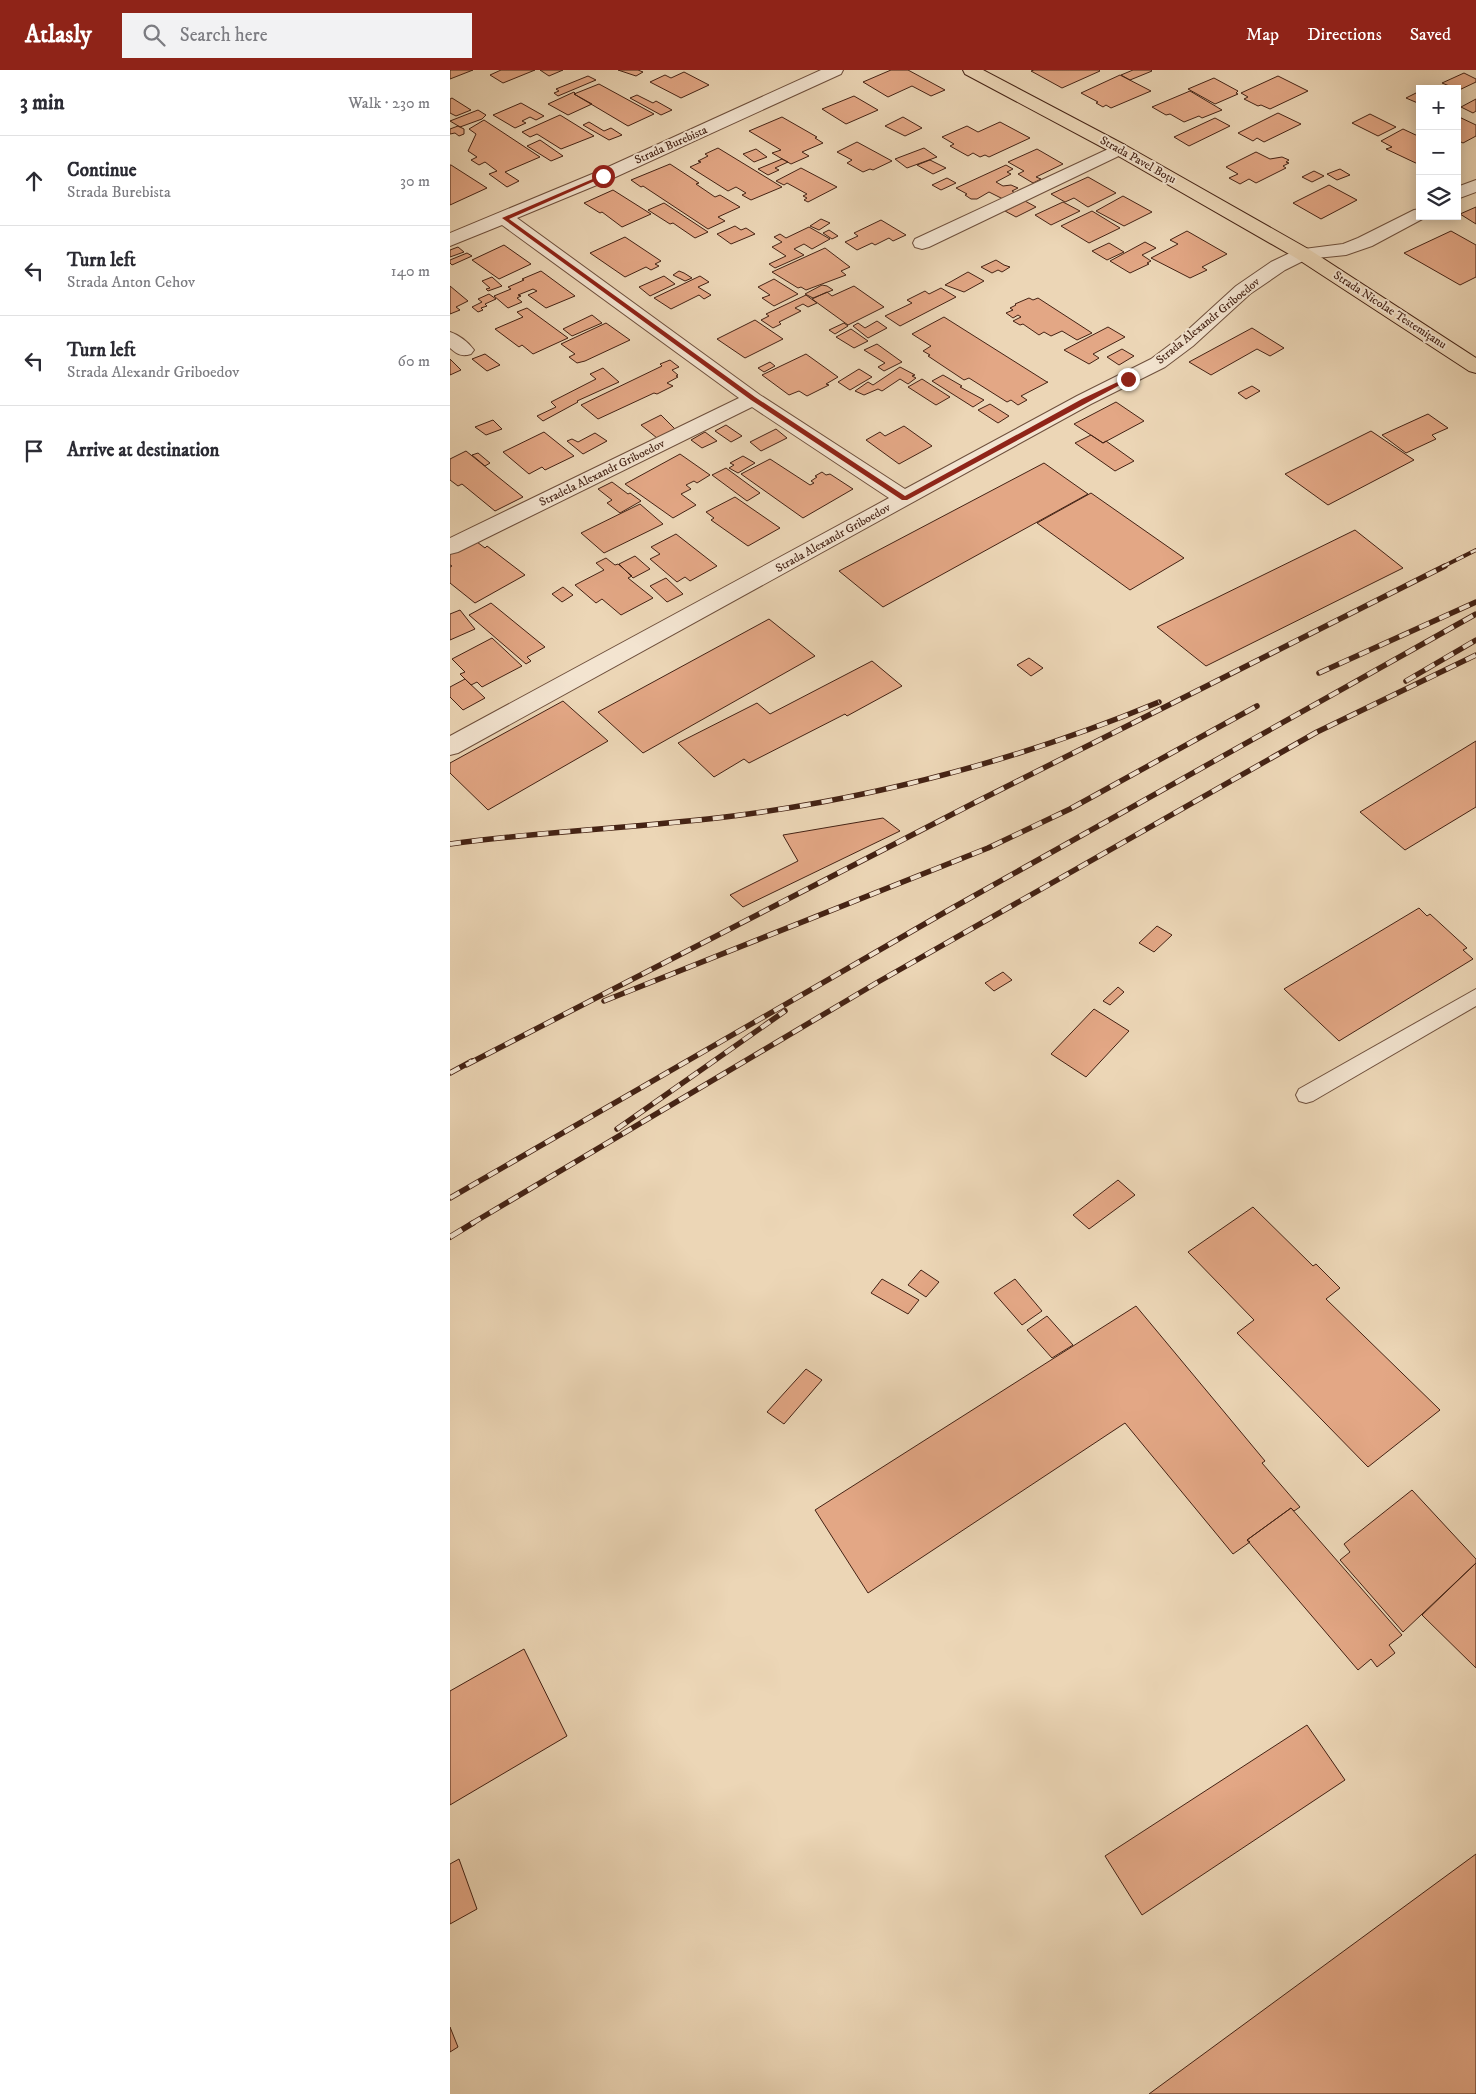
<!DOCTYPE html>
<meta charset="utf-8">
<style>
body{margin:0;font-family:"IM FELL DW Pica",serif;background:#f2f2f3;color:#2b2b33}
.controls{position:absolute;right:15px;top:15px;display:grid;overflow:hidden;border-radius:0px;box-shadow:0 2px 12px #0003}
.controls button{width:45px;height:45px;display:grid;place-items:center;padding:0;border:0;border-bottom:1px solid #e1e1e2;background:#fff;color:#2b2b33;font:25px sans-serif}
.stop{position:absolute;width:15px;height:15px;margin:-11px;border:4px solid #8f2418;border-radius:50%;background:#fff}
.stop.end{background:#8f2418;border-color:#fff;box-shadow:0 1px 5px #0008}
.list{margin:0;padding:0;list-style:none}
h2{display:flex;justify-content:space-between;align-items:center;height:65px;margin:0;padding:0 20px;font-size:21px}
h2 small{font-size:16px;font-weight:400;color:#7c7c81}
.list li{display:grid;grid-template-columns:32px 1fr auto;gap:15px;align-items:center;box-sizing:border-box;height:90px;padding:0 20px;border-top:1px solid #e1e1e2}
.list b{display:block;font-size:19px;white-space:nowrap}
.list p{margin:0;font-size:16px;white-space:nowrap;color:#7c7c81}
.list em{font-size:16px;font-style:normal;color:#7c7c81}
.icon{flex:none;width:28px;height:28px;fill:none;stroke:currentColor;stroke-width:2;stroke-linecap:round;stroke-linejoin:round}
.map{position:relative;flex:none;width:1026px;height:2024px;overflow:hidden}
header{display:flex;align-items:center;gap:30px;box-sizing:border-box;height:70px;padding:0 25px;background:#8f2418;color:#fff}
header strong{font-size:24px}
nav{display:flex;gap:28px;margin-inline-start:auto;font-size:18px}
.search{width:350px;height:45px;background:#f2f2f3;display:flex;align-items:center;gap:12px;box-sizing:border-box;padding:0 18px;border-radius:0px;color:#7c7c81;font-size:19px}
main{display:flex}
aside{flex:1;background:#fff}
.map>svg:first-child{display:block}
.building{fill:#e3a785;stroke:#442214}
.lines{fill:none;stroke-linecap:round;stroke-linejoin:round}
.service-casing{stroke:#6e4f3c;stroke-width:2}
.minor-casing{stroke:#6e4f3c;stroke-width:2}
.primary-casing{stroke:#442214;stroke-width:2}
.service{fill:#f3e4d0;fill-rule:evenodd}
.minor{fill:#f3e4d0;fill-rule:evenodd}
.primary{fill:#ecd6b6;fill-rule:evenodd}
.rail-far2-casing{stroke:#442214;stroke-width:4}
.rail-far1-casing{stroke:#442214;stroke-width:5.5}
.rail-casing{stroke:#442214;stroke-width:6}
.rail-far2{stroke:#f3e4d0;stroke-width:2.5;stroke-dasharray:8;stroke-linecap:butt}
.rail-far1{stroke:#f3e4d0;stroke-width:4;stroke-dasharray:11;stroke-linecap:butt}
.rail{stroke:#f3e4d0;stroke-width:4.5;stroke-dasharray:14;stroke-linecap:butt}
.route{fill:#8f2418}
.labels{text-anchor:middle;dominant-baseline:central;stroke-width:4;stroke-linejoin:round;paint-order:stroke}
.far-street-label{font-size:12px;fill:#442214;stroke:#f3e4d0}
</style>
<header>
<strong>Atlasly</strong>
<div class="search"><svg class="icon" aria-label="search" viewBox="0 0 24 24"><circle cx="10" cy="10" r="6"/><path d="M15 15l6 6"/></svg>Search here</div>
<nav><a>Map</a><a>Directions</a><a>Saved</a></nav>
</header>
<main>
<aside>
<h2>3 min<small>Walk · 230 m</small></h2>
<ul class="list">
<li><svg class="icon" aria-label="ahead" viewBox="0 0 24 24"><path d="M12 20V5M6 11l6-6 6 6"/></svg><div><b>Continue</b><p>Strada Burebista</p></div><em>30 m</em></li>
<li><svg class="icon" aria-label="left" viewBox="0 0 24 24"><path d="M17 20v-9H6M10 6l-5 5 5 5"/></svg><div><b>Turn left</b><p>Strada Anton Cehov</p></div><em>140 m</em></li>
<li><svg class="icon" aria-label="left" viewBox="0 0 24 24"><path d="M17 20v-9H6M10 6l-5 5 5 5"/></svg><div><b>Turn left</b><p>Strada Alexandr Griboedov</p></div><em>60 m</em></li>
<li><svg class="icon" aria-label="arrive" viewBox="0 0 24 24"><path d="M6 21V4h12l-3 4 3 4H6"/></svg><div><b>Arrive at destination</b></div></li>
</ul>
</aside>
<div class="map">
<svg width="1026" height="2024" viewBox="0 0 1026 2024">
<rect width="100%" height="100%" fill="#ecd6b6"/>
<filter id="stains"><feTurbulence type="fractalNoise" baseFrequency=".004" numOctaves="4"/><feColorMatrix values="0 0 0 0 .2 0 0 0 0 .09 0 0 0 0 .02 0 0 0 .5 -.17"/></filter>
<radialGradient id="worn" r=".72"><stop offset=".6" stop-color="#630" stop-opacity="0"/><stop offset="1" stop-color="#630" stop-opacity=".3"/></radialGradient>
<!-- building -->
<path class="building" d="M0 0H23L0 9Z
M51 0H85L53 13 40 5Z
M90 0H113L99 6Z
M168 0H188L193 2 186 6Z
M441 0H458L495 20 481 26 462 16 438 27 413 12Z
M584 0H649L650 1 612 18 581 1Z
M683 0H701L702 1 680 10 671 5Z
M234 2 259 15 231 28 200 12 215 5 221 8Z
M1014 3 1026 9V12L1007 21V19L992 13Z
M670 5 701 21 661 38 656 35 653 37 646 33 648 32 631 23Z
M138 6 146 10 108 26 104 23 109 21 106 19Z
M828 6 858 21 820 39 811 35 808 36 794 29 798 27 791 23Z
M764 8 788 21 786 23 788 24 765 34 738 19Z
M149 14 204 44 178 56 124 24Z
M740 21 772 40 752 48 749 46 734 52 720 44 716 45 702 37Z
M124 22 126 24H124L142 34 118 45 98 34Z
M966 23 970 24V34L956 28Z
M187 25 203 33 206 31 222 40 211 45 180 28Z
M404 26 428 40 396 54 372 39Z
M2 28 21 40 6 46 0 43V29Z
M1026 29V41L1023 43 1011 37Z
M71 33 94 46 86 50 80 47 72 51 76 53 65 58 43 45Z
M28 40 36 45 32 49 10 57 0 51Z
M828 43 851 54 814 72 807 68 803 71 788 63Z
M920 44 946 57 928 66 902 53Z
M110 45 144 66 111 79 87 64 80 67 72 62Z
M1007 46 1026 55V66L1013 73 1007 70Z
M332 47 367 67 365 68 373 73 352 82 359 86 341 94 322 83 331 80 299 61Z
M453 47 472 58 455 66 435 56Z
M765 48 780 56 739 76 724 67Z
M34 50 90 87 55 102 69 111 57 117 39 104 47 101 35 92 29 95 21 90 27 87 18 81 26 64 19 59Z
M139 52 154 61 161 58 172 65 159 70 133 55Z
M550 52 580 68 539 87 535 85 530 87 523 83 518 86 500 76 504 74 492 67 517 56 528 62Z
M8 56 14 59V64L9 66 5 63 0 64V59Z
M953 59 970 67V95L936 79 942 77 931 71Z
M90 70 113 86 101 91 77 76Z
M407 72 442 91 423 100 420 99 413 102 397 93 402 90 387 82Z
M268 78 332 117 301 130 292 125 296 123 286 117 278 121 240 97 251 92 248 91 258 86 255 84Z
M474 78 487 87 457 98 445 89Z
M306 79 317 87 304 92 293 84Z
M587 79 613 94 586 107 591 109 583 113 568 104 574 101 558 92Z
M806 82 820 89 832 87 839 90 836 92 839 93 833 96 836 98 806 113 799 109 790 114 779 108 788 104 776 97Z
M332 89 338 92 325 98 329 100 318 105 308 99Z
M480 90 496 98 483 104 467 95Z
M220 94 249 113 246 114 265 127 270 125 290 137 268 147 275 151 258 159 193 116 191 117 181 110Z
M0 95H1L37 118 0 135Z
M556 95 563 99 557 102 561 104 546 112 553 116 561 115 568 118 562 121 567 124 555 130 539 122 527 129H521L515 125 517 124 506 118Z
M351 98 387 117 358 132 354 130 357 128 353 126 357 124 337 113 334 115 326 111Z
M890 99 900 105 887 110 877 104Z
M864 101 874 106 862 112 852 107Z
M638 107 666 123 638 137 624 128 615 132 601 124Z
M497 108 506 113 491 120 482 115Z
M879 115 907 130 871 149 843 133Z
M163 120 201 144 172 157 152 142 150 143 134 133Z
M673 126 702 142 674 156 646 141Z
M575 131 586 137 566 147 555 141Z
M613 132 630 141 601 155 585 145Z
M214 133 258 162 245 168 223 153 220 154 198 140Z
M1026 137V154L1010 144Z
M642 141 670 158 639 173 611 156Z
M371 149 380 153 369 160 360 156Z
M431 150 456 165 443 171 439 168 425 175 422 173 407 180 395 172 408 166 404 163Z
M285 156 291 160 296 158 305 164 281 174 267 164Z
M359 157 380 169 362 179 354 174 344 179 354 185 325 198 319 194 336 186 322 177 332 172 324 167 330 164 336 168Z
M379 160 388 166 382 169 373 163Z
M737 161 777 184 752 197 757 200 740 208 701 188 728 174 720 170Z
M1001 161 1026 175V207L1010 215 954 183Z
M175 167 211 191 205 194 209 196 201 200 196 197 175 207 140 183Z
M695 172 706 178 692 185 701 191 697 193 699 194 680 203 660 191Z
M659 173 674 182 657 190 642 181Z
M54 175 81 194 49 209 22 190Z
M8 177 14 182 0 187V180Z
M375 178 400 197 391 201 396 205 356 220 351 217 348 218 322 202Z
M17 183 22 186 2 195 0 193V190Z
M546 190 554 195 560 197 552 202 548 200 542 203 531 197Z
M91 201 125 226 96 238 78 225 87 221 83 219 68 225 71 226 67 228 72 232 58 238 44 226 61 219 58 217 74 210 72 209Z
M229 201 234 203 242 208 235 211 223 205Z
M518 202 534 211 514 222 495 215Z
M214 206 225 214 200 226 189 217Z
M250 206 259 212 248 217 261 225 254 229 249 225 221 239 204 228Z
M42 207 52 216 38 221 36 219 40 218 32 211Z
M324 209 348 224 324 236 312 228 320 225 308 217Z
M372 215 377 216 383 220 363 228 355 224Z
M0 216 18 231 6 237 10 240 0 244Z
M404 216 434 237 398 255 362 229 377 222 382 226Z
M491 218 506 227 450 256 435 246 462 233 457 230 475 221 479 224Z
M39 224 46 229 35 234 37 236 31 238 33 240 28 242 22 237 32 232 28 229Z
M356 225 367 233 358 237 353 234 345 238 351 241 329 252 331 254 323 258 311 250 319 246 316 244Z
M579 228 583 230 588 228 642 263 627 270 612 261 601 266 594 262 589 265 573 254 570 255 563 251 571 247 568 245 563 248 556 243 563 240 560 238 566 235 565 234Z
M77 238 118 268 83 284 72 275 69 277 45 259 73 247 67 242Z
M142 245 152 253 122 266 113 259Z
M494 247 597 312H598L571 326 577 330 568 335 561 330 557 332 519 308 514 310 478 286 480 285 473 281 481 276 462 264Z
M305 250 333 269 295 288 267 269Z
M427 251 437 258 418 268 403 256 408 253 415 258Z
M156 253 180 270 135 291 127 293 119 287 125 284 111 274Z
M394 253 398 256 385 264 379 260Z
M658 257 675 267 643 284 649 288 639 294 614 280Z
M802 258 834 278 820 286 807 279 761 305 739 292Z
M401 259 418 271 404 278 386 267Z
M427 274 452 292 434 301 428 297 435 293 414 280Z
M672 279 684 286 669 295 657 287Z
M35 284 50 295 37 301 22 289Z
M356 284 388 307 376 314 379 315 357 326 349 321 339 325 312 305Z
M0 289 11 300 0 305Z
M220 290 229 297 222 300 228 305 226 306 228 307 217 313 223 316 207 324 204 323 148 349 131 335 212 296 210 294Z
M320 292 325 296 314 302 308 298Z
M450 297 465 305 462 306 466 308 458 314 450 309 432 321 428 319 414 325 405 321 418 312 423 315Z
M153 298 169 312 127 331 128 332 93 351 87 346 106 337 101 332 146 309 140 304Z
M409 299 422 307 400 320 388 312Z
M493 305 512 316 510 317 534 330 523 337 482 311Z
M472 309 500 327 486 335 458 317Z
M802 316 810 321 796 329 788 323Z
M666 332 694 351 653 373 624 354Z
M540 334 559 346 548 353 528 340Z
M978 344 998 358 982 365 986 369 956 383 932 365Z
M211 345 225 359 207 368 191 355Z
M43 350 52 359 36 365 25 357Z
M276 355 292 366 281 372 265 361Z
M454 356 482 376 449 394 416 370 430 362 435 366Z
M326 359 337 368 311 381 300 372Z
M921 361 964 390 878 435 835 404Z
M94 362 124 386 95 400 92 397 79 404 53 382Z
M255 362 267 371 252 378 241 370Z
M145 363 157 371 133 384 117 371 122 369 128 372Z
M641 365 653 373 656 371 684 391 665 401 625 373Z
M16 381 73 427 45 441 12 414 8 416 0 410V389Z
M28 383 40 393 35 396 22 385Z
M230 384 260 405 247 413 244 411 236 415 241 419 231 424 246 435 223 448 175 414Z
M293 386 305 393 288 403 279 398 284 395 280 393Z
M320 389 360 415 364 413 361 411 367 407 365 406 372 402 376 405 380 404 403 419 353 448 291 404Z
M594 393 638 424 433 537 389 501Z
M276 398 310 423 297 431 262 405Z
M162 412 178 424 180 423 191 431 170 443 157 433 162 430 148 419Z
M641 423 734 488 680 520 587 453Z
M285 427 330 458 298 476 261 450 264 448 256 442Z
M190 434 213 454 154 483 131 463Z
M905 460 953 498 756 596 707 557Z
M226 464 267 496 240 511 235 507 227 512 200 489 210 484 201 477Z
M23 469 35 478 37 476 75 505 25 533 0 513V497L2 496 0 495V479Z
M185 486 200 499 183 508 169 494Z
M156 488 165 495 168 494 182 506 178 508 203 528 171 545 152 529 146 533 125 515 154 500 146 493Z
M216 508 233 524 217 532 200 516Z
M113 517 123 525 112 532 102 524Z
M41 533 95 577 77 587 81 591 76 594 19 545Z
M10 540 25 559 0 570V544Z
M319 549 365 586 193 683 148 642Z
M42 568 72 596 32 617 27 612 21 615 10 604 15 602 2 589Z
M579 588 593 598 581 606 567 595Z
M422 591 452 616 397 646 395 644 299 693 294 689 264 707 228 673 307 633 320 644Z
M15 609 35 628 13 640 0 627V617Z
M113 631 158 671 38 740 0 703V693Z
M1026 671V737L955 780 910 742Z
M433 748 450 761 293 837 280 825 348 791 333 765Z
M969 838 977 846 980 844 1017 878 1013 880 1023 889 889 971 834 919Z
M707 856 722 865 704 882 689 873Z
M553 902 562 910 544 921 535 913Z
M668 917 674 922 660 935 653 931Z
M644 939 679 961 636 1007 601 984Z
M668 1110 685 1125 639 1159 623 1145Z
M803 1137 863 1196 866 1194 890 1218 876 1229 990 1340 918 1397 787 1263 804 1250 738 1182Z
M471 1200 489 1212 476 1227 458 1215Z
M432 1209 469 1230 458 1244 421 1223Z
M565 1209 592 1241 572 1255 544 1223Z
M686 1236 815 1391 812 1393 850 1437 844 1441 841 1438 797 1470 800 1472 783 1484 675 1353 418 1523 365 1440Z
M597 1246 623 1275 602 1288 577 1260Z
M356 1299 372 1310 334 1354 317 1342Z
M962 1420 1026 1489V1493L953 1562 890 1490 900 1482 894 1474Z
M841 1438 952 1565 939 1575 945 1583 927 1597 921 1589 908 1600 797 1470Z
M1026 1493V1598L972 1545Z
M74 1579 117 1666 0 1735V1621Z
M857 1655 895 1710 692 1845 655 1786Z
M1026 1784V2024H699Z
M9 1789 27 1839 0 1854V1794Z
M0 1957 8 1977 0 1982Z"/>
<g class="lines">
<defs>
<path id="service" d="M1026 919V936L863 1031 856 1033 849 1031 846 1025 849 1019Z"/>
<path id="minor" d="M371 0H393L391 4 159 110 67 148 310 325 455 419 627 326 701 289 729 268 786 216 821 192 846 180 893 174 908 168 964 140 970 139V146H978L922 176 896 185 857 189 835 200 800 224 743 276 715 297 641 334 8 683 0 685V666L439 428 302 337 8 482 0 484V468L289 328 52 155 0 176V163L147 102Z
M669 74 675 75 678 79 675 83 479 177 472 179 465 177 463 173 465 169Z
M1026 110V122L1007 129V117Z
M0 262C9 265 18 272 24 280L21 284C11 287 7 284 0 278Z"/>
<path id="primary" d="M513 0H533L675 75 860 180 1026 288V303L1019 301 846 188 663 83 515 4Z"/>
</defs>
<!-- service casing -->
<use href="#service" class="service-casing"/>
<!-- minor casing -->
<use href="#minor" class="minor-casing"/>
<!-- primary casing -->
<use href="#primary" class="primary-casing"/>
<!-- service -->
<use href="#service" class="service"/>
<!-- minor -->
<use href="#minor" class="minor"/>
<!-- primary -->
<use href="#primary" class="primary"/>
<defs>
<path id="rail-far2" d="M992 497 1026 480"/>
<path id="rail-far1" d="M869 603 1026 532
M956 611 1026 570
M0 774C94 761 189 758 283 746 430 727 572 689 709 632
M154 931 538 778 620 739 807 636
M16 995 524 733 995 496
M0 1003 22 991
M167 1059 335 941
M0 1128 497 841 1026 544
M21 1154 428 912 867 662 1026 585"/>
<path id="rail" d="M0 1167 23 1153"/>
</defs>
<!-- rail-far2 casing -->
<use href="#rail-far2" class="rail-far2-casing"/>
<!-- rail-far1 casing -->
<use href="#rail-far1" class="rail-far1-casing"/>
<!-- rail casing -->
<use href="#rail" class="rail-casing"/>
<!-- rail-far2 -->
<use href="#rail-far2" class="rail-far2"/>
<!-- rail-far1 -->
<use href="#rail-far1" class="rail-far1"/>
<!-- rail -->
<use href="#rail" class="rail"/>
</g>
<!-- route -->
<path class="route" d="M152 105 156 106 59 149 305 327 455 426 632 329 676 308 681 309 457 430H452L301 330 52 148Z"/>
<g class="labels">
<!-- far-street labels -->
<g class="far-street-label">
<text transform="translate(221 75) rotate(-24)">Strada Burebista</text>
<text transform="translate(688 90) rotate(29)">Strada Pavel Boțu</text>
<text transform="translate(940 240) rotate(33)">Strada Nicolae Testemițanu</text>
<text transform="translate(758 251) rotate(-39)">Strada Alexandr Griboedov</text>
<text transform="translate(152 403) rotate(-26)">Stradela Alexandr Griboedov</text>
<text transform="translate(383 468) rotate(-29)">Strada Alexandr Griboedov</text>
</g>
</g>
<rect width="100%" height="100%" filter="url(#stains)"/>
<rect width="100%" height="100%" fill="url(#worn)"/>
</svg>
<div class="controls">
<button>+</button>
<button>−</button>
<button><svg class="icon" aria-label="layers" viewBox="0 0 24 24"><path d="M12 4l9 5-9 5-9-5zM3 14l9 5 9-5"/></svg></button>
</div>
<div class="stop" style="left:153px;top:106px"></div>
<div class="stop end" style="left:678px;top:309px"></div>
</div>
</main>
